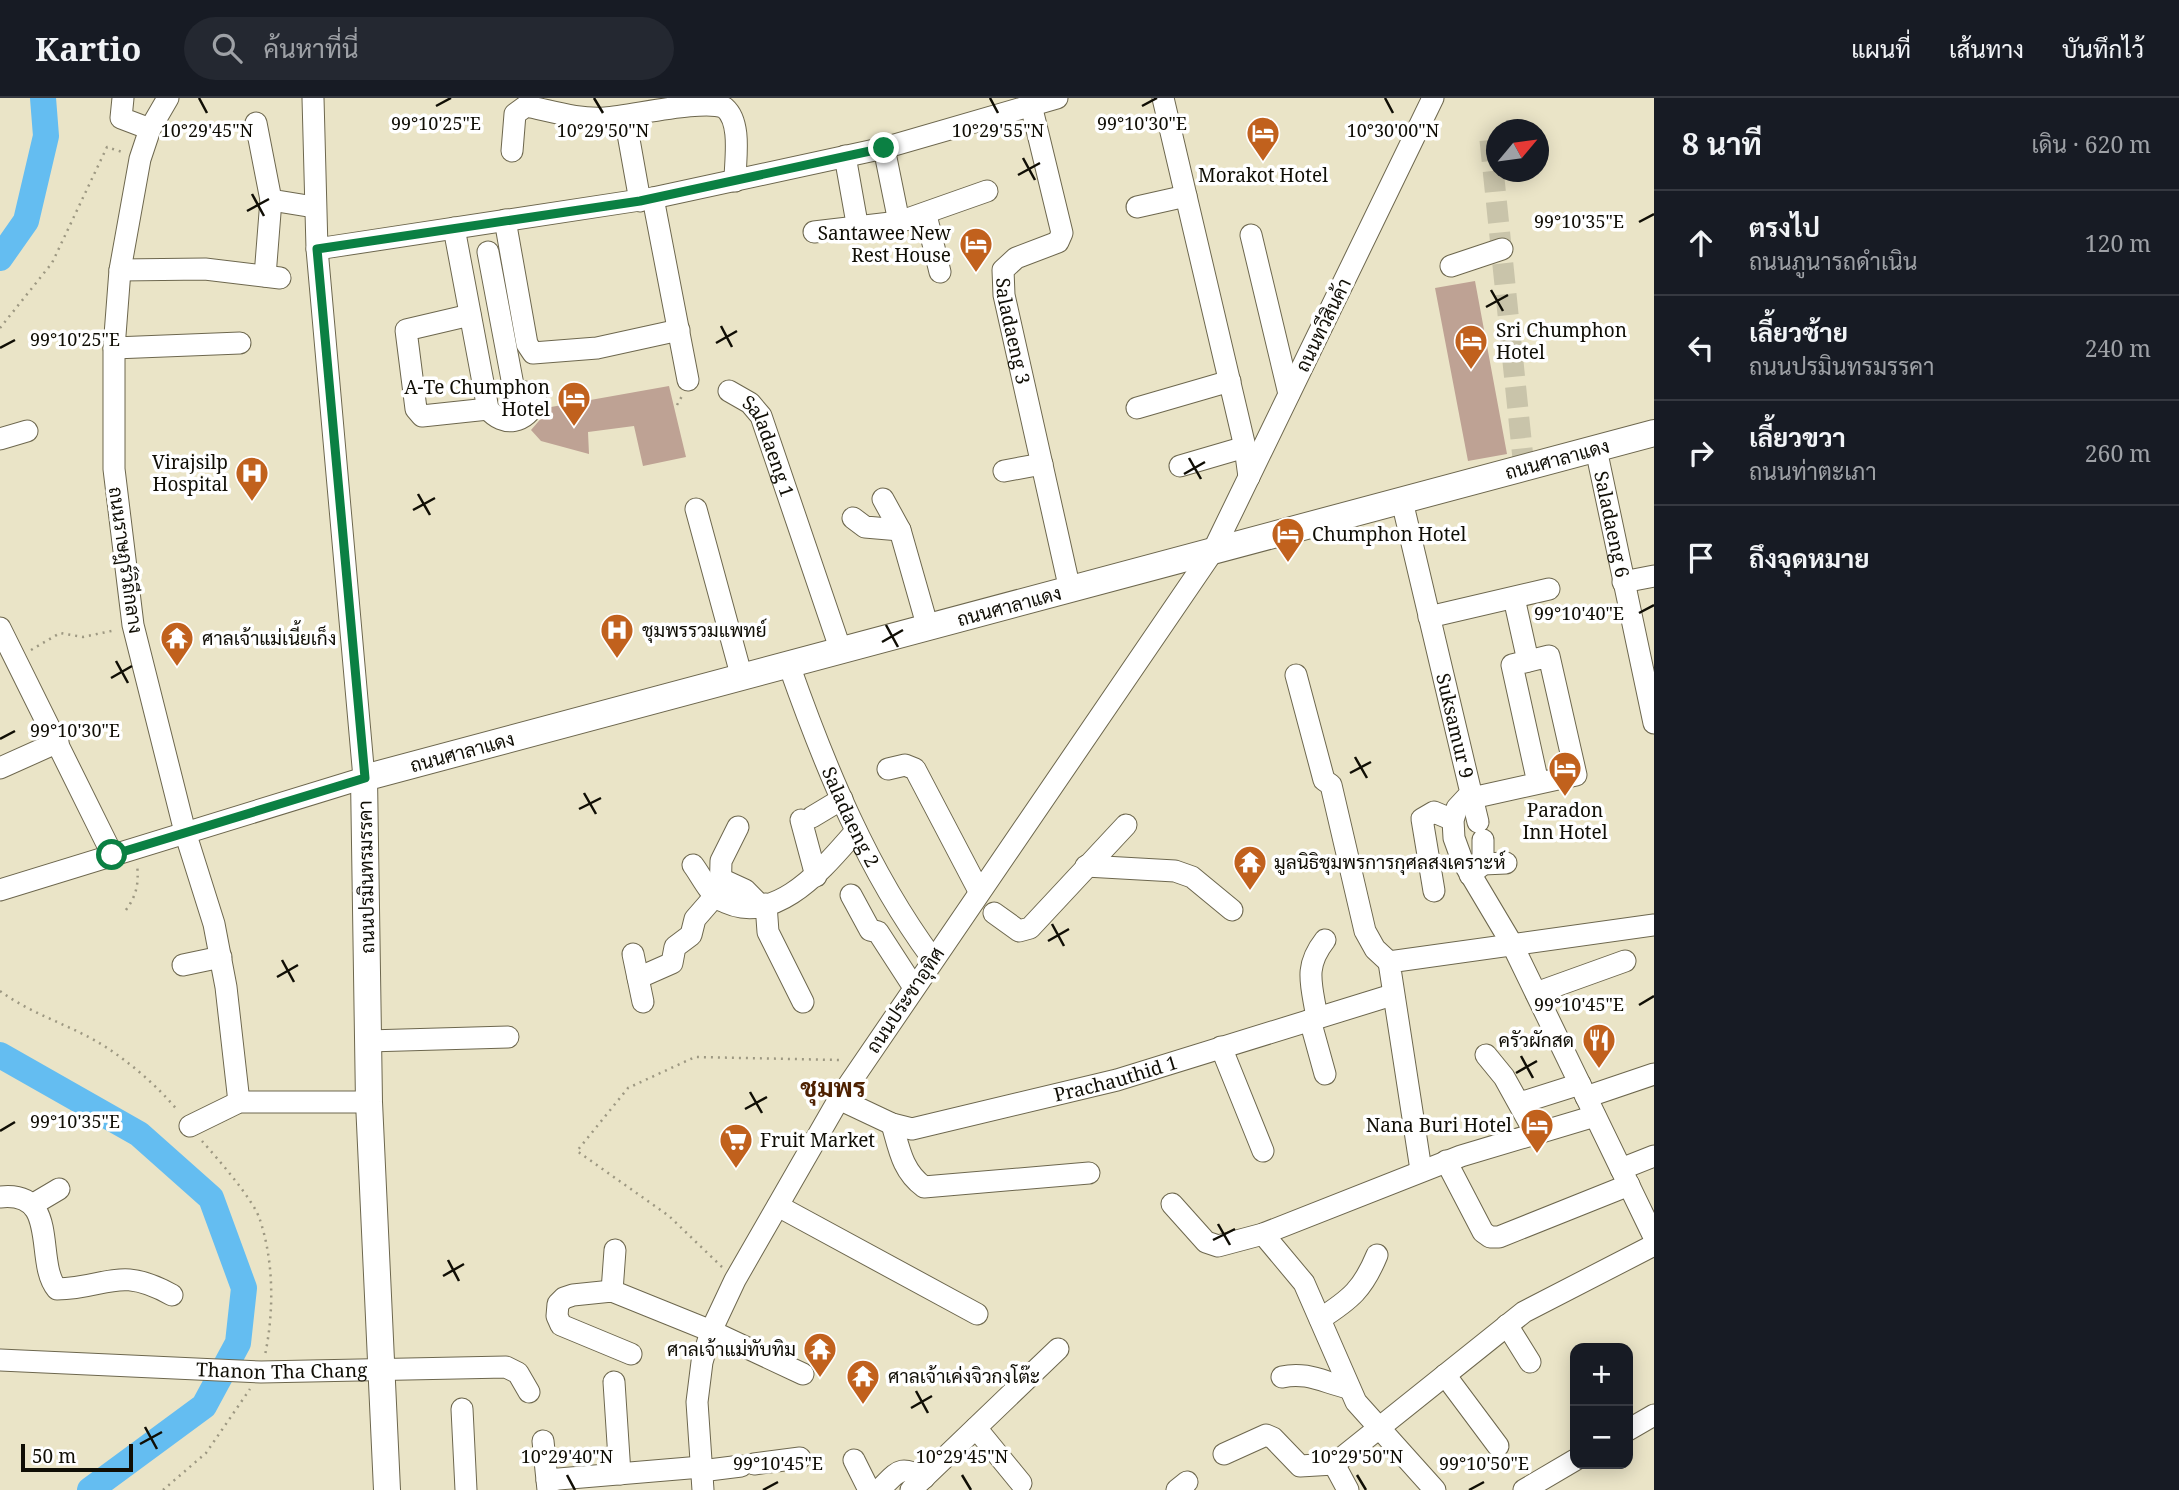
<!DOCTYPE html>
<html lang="th">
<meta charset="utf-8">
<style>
body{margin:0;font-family:"Noto Serif",Sarabun,serif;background:#242831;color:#f1f3f6}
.controls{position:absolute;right:21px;bottom:21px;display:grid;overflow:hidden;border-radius:14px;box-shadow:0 4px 18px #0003}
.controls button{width:63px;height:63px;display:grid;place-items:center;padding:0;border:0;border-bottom:2px solid #363941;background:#171b24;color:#f1f3f6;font:35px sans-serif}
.compass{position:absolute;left:1486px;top:21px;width:63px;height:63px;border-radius:50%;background:#171b24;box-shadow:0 4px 18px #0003;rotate:61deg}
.scale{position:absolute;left:21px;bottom:18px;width:112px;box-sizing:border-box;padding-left:7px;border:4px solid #100e05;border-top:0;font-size:19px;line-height:24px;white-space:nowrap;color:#100e05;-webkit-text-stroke:5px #fff;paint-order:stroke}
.stop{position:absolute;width:21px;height:21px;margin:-16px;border:5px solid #0b8043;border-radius:50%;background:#fff}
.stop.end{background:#0b8043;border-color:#fff;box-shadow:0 2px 7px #0008}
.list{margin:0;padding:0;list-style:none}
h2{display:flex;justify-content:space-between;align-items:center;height:91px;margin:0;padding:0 28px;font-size:30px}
h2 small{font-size:23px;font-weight:400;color:#9ea1a6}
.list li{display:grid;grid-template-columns:46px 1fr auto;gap:21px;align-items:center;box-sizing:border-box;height:105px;padding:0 28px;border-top:2px solid #363941}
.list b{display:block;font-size:26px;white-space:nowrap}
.list p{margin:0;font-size:23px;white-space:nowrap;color:#9ea1a6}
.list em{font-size:23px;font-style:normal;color:#9ea1a6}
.icon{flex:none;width:38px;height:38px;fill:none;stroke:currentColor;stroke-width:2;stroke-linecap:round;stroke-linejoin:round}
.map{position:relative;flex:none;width:1654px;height:1392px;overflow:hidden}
header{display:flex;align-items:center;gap:42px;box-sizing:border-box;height:98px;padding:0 35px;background:#171b24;border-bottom:2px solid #363941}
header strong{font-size:33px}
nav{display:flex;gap:38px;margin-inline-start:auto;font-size:24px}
.search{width:490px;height:63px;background:#242831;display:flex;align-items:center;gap:18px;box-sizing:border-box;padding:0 24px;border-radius:38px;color:#9ea1a6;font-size:26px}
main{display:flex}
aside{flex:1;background:#171b24}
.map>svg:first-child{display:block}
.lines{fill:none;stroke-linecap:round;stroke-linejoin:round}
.river{stroke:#64bdf1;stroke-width:26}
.building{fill:#bea294}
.minor-tunnel{stroke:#c9c4aa;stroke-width:21;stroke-dasharray:21 10;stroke-linecap:butt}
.minor-casing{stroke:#6d674e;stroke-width:23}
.major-casing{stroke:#6d674e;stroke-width:28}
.path{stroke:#9d9882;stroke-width:2.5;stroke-dasharray:2 5;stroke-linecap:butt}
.minor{stroke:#fff;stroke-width:21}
.major{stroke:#fff;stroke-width:26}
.route{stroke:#0b8043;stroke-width:9}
.ticks{fill:none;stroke:#100e05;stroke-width:2.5}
.labels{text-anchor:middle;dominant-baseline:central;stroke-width:7;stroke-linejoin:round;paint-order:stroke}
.poi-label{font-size:19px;fill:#100e05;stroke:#fff;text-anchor:start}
.street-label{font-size:19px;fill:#100e05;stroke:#fff}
.district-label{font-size:26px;font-weight:bold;fill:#4e2101;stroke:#fff}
.ticks-label{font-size:18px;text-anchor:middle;fill:#100e05;stroke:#fff;stroke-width:7;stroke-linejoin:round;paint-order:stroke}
</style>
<header>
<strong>Kartio</strong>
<div class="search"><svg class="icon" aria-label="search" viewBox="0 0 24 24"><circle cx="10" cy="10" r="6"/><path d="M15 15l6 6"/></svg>ค้นหาที่นี่</div>
<nav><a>แผนที่</a><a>เส้นทาง</a><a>บันทึกไว้</a></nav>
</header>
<main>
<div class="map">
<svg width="1654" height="1392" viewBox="0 0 1654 1392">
<rect width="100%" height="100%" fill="#eae4c7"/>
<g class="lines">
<!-- river -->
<path class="river" d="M0 160 26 123 46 38 43 0
M0 957 139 1036 211 1100 244 1190 238 1245 204 1308 90 1392"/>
</g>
<!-- building -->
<path class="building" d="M1475 183 1507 356 1468 363 1435 190Z
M669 288 686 359 643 368 634 328 588 334 589 356 541 343 531 332 551 309Z"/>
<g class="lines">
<!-- minor-tunnel -->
<path class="minor-tunnel" d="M1490 42 1524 370"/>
<defs>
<g id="minor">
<path d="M123 0 121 20 150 31"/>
<path d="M168 0 150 31 140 61 120 172 114 250V371L133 527 185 734 214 826 226 889 239 1004"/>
<path d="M1163 0 1245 349 1249 379"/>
<path id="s1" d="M1031 7 1062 135 1058 144 1016 160 1003 172 1004 197 1070 492"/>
<path d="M625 19 640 103"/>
<path d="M256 25 271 102 314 109"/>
<path d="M884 50 899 124"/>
<path d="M512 53 515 16 526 8C551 13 579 22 605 20 633 18 705 0 725 10 742 25 735 62 735 83"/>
<path d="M845 58 858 131"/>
<path d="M653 100 688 282"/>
<path d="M1137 109 1186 98"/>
<path d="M926 117 940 174"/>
<path d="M505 122 527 246 533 255 597 250 679 232"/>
<path d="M454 130 488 311C504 330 526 325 536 303L534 296 515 292 513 287 488 154"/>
<path d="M814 134 899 124 987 93"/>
<path d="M1251 137 1289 296"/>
<path d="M317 151 653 100 884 50 1057 0"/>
<path d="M1451 168 1502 151"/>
<path d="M120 172 205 171 280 180"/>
<path d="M265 178 271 102"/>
<path d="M470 217 406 232 416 311 422 318 488 311"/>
<path d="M114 250 240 245"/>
<path id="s2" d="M729 293 750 305 761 318 841 553"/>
<path d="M1137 310 1230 283"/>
<path d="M0 341 27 333"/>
<path id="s3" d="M1596 351 1654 625"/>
<path d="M1180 368 1245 349"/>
<path d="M1004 373 1042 366"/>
<path d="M883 401 900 432 928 530"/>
<path id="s4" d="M1402 403 1471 695 1457 710 1453 722 1454 740 1462 762 1512 846 1654 1139"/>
<path d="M696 411 742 580"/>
<path d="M853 420 865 429 900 432"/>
<path d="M1623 484 1654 478"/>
<path d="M1514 500 1528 563"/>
<path d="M1429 519 1549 491"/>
<path d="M0 530 112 756"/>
<path id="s5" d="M789 567C825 669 867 772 932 860"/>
<path d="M1296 577 1324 682 1331 687 1365 833 1375 851 1389 864"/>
<path d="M0 670 58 644"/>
<path d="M888 671 905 667 915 671 979 793"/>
<path d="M1471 695 1478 724"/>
<path d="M1472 700 1576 677 1549 558 1512 567 1538 685"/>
<path d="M812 719 842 701"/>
<path d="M801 722 816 778"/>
<path d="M1483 766 1506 765"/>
<path d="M693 767C700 776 709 795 719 801 774 833 825 768 856 733"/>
<path d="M1086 768 1175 773 1192 779 1232 812"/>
<path d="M1470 777 1483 766V742"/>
<path d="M721 781 745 792 760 807"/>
<path d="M0 792 364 680 317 151 313 0"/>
<path d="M1434 793 1422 721 1434 714 1453 722"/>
<path d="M851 797 870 832 878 834 913 888"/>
<path d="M720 802 721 763 738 729"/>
<path d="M766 806 768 834 803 904"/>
<path d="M994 815 1019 833 1030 830 1126 727"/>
<path d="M633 856 643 904"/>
<path d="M183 867 221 859"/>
<path d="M638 880 672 865 675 849 691 837 695 821 715 798"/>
<path d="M1536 895 1625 863"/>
<path d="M1317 920C1312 887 1303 870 1325 842"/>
<path d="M1310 922 1325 976"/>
<path d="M368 943 508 939"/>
<path d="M1221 949 1263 1053"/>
<path d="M1486 957 1504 979 1535 1035"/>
<path d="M1586 999 1654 976"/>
<path id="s6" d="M839 1001 892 1026 912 1031 1117 982 1392 897"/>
<path d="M1520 1005 1580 986"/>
<path d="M892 1026C899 1050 902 1073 924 1089L1089 1075"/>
<path d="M190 1028 239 1004H369"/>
<path d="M1446 1063 1483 1134 1490 1139H1499L1629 1087"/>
<path d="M1621 1071 1654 1058"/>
<path d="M1421 1072 1389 864 1654 827"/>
<path d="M0 1099C61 1092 34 1164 57 1191 108 1190 118 1167 172 1197"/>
<path d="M1172 1106 1206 1144 1218 1148 1263 1136 1461 1058 1595 1018"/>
<path d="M32 1107 59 1091"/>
<path d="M778 1108 977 1216"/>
<path d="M1263 1136 1304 1185 1356 1304 1435 1392"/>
<path d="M612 1193 615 1152"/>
<path d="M1320 1221C1351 1201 1363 1191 1377 1157"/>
<path d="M1507 1227 1530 1264"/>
<path d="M631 1256 561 1227 557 1218 558 1206 564 1200 573 1197 612 1193 711 1233 803 1276"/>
<path id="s7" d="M0 1262 261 1274 506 1269 518 1275 529 1294"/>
<path d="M1445 1277 1498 1348"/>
<path d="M1282 1279C1307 1273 1325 1285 1349 1290"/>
<path d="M614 1284 620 1376"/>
<path d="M462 1311 466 1392"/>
<path d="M976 1330 1021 1385"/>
<path d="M1628 1332 1654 1317"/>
<path d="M543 1343 547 1382"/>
<path d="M1224 1356 1266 1337 1273 1340 1300 1368 1334 1366 1524 1214 1654 1147"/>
<path d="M854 1362 869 1392"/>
<path d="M754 1366 800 1360"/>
<path d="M1334 1366 1348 1392"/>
<path d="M701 1373 741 1368"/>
<path d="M548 1392 547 1382 701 1369"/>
<path d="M703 1392 697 1304 702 1264 711 1233 735 1182 839 1001 1213 453 1433 0"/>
<path d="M879 1392C898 1374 899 1366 924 1380"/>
<path d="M911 1392 1058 1251"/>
<path d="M1177 1392 1187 1384"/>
<path d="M1524 1392 1575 1362"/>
</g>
<path id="major" d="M387 1392 369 1004 364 680 1654 335"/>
</defs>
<!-- minor casing -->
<use href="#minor" class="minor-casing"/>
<!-- major casing -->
<use href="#major" class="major-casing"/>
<!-- path -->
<path class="path" d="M0 230 52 165 107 49 122 54
M677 307 682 298
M31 552 60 535 83 539 116 532
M126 812C137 797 139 784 137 767
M0 893C30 915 64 925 96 943 125 960 157 987 178 1013
M202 1043C217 1060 254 1102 260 1122 274 1164 274 1214 265 1257
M722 1169 669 1118 577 1053 628 990 695 959 841 962
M163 1392 206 1355 250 1291"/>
<!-- minor -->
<use href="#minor" class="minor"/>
<!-- major -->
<use href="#major" class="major"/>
</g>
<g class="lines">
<!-- route -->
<path class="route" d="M112 757 365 680 317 151 640 103 884 50"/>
</g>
<!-- ticks -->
<path class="ticks" d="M199 0 207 15M594 0 603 15M990 0 998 15M1385 0 1393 15M436 8 451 0M1142 8 1157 0M1023 60 1035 82M1018 77 1040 65M252 96 264 118M247 113 269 101M1639 124 1654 116M1491 192 1503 213M1486 209 1508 197M721 228 732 249M716 245 737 233M0 250 15 242M1189 360 1201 381M1184 376 1205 364M418 396 430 417M413 412 435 400M1639 515 1654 507M886 527 898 549M882 544 903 532M116 563 128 585M111 580 132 568M0 641 15 633M1355 659 1367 680M1350 675 1371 664M584 695 596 716M579 711 601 700M1052 826 1064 848M1048 843 1069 831M282 862 294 884M277 879 298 867M1639 907 1654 898M1521 958 1533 980M1516 975 1537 963M750 994 762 1015M745 1011 767 999M0 1033 15 1024M1218 1126 1230 1147M1213 1142 1235 1131M448 1162 459 1183M443 1178 464 1166M916 1293 928 1315M911 1310 932 1298M145 1329 157 1351M140 1346 162 1334M567 1377 575 1392M962 1377 971 1392M1357 1377 1366 1392M763 1392 778 1384M1469 1392 1484 1384"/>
<!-- icons -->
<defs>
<symbol id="hotel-pin" viewBox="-11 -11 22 30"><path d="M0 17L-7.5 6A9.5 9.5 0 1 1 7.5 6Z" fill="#c1611d" stroke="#fff"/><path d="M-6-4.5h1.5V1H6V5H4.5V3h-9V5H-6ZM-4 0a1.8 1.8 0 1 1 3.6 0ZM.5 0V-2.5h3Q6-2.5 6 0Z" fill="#fff"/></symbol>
<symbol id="hospital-pin" viewBox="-11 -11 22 30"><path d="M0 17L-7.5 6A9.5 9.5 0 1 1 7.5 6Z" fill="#c1611d" stroke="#fff"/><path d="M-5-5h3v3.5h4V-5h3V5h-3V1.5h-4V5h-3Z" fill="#fff"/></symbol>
<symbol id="temple-pin" viewBox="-11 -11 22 30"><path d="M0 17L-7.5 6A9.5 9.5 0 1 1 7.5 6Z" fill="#c1611d" stroke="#fff"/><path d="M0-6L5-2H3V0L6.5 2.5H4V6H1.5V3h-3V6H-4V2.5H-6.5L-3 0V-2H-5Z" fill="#fff"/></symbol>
<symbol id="restaurant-pin" viewBox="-11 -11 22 30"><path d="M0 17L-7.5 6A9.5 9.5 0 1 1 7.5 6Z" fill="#c1611d" stroke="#fff"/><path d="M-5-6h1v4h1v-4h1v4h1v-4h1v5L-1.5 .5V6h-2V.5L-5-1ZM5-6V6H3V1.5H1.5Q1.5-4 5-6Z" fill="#fff"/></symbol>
<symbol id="supermarket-pin" viewBox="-11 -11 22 30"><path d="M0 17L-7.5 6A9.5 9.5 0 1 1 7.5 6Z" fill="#c1611d" stroke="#fff"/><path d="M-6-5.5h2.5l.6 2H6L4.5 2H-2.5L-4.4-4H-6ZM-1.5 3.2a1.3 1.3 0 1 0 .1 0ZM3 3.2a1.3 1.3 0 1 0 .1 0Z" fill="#fff"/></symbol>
</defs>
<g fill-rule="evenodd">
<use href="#hotel-pin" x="1244" y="16" width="38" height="52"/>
<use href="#hotel-pin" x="957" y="127" width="38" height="52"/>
<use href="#hotel-pin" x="1452" y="224" width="38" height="52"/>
<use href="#hotel-pin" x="555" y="281" width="38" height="52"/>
<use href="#hospital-pin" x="233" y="356" width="38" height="52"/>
<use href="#hotel-pin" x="1269" y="417" width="38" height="52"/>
<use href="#hospital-pin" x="598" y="513" width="38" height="52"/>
<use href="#temple-pin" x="158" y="521" width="38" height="52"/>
<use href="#hotel-pin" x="1546" y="651" width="38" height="52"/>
<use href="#temple-pin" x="1231" y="745" width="38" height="52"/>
<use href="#restaurant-pin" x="1580" y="923" width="38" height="52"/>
<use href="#hotel-pin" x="1518" y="1008" width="38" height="52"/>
<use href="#supermarket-pin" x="717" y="1023" width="38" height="52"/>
<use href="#temple-pin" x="801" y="1232" width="38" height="52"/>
<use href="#temple-pin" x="844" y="1259" width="38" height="52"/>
</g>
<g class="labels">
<!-- poi labels -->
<g class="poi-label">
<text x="1263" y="77" text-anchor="middle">Morakot Hotel</text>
<text x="951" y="135" text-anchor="end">Santawee New<tspan x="951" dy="22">Rest House</tspan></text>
<text x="1496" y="232">Sri Chumphon<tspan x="1496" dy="22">Hotel</tspan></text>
<text x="550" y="289" text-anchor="end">A-Te Chumphon<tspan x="550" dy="22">Hotel</tspan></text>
<text x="228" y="364" text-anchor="end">Virajsilp<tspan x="228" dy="22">Hospital</tspan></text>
<text x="1312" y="436">Chumphon Hotel</text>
<text x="642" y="532">ชุมพรรวมแพทย์</text>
<text x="202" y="540">ศาลเจ้าแม่เนี้ยเก็ง</text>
<text x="1565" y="712" text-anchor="middle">Paradon<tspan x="1565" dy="22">Inn Hotel</tspan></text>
<text x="1274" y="764">มูลนิธิชุมพรการกุศลสงเคราะห์</text>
<text x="1574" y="942" text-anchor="end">ครัวผักสด</text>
<text x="1512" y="1027" text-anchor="end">Nana Buri Hotel</text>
<text x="760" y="1042">Fruit Market</text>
<text x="796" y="1251" text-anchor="end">ศาลเจ้าแม่ทับทิม</text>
<text x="888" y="1278">ศาลเจ้าเค่งจิวกงโต๊ะ</text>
</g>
<!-- street labels -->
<g class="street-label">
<text transform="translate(1323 227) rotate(-64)">ถนนทวีสินค้า</text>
<text stroke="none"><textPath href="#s1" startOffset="266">Saladaeng 3</textPath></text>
<text stroke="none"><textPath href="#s2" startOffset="72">Saladaeng 1</textPath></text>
<text transform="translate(1557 361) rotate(-15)">ถนนศาลาแดง</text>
<text stroke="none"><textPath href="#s3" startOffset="77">Saladaeng 6</textPath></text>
<text transform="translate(126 462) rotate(82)">ถนนราษฎร์วิถีกลาง</text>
<text transform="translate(1009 508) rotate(-15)">ถนนศาลาแดง</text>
<text stroke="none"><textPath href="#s4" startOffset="231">Suksamur 9</textPath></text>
<text transform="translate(462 654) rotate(-15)">ถนนศาลาแดง</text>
<text stroke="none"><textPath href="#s5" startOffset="164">Saladaeng 2</textPath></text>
<text transform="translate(366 779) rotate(-91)">ถนนปรมินทรมรรคา</text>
<text transform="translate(905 902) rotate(-56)">ถนนประชาอุทิศ</text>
<text stroke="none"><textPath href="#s6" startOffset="289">Prachauthid 1</textPath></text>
<text stroke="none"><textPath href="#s7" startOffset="282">Thanon Tha Chang</textPath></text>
</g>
<!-- district labels -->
<g class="district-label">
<text x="833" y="989">ชุมพร</text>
</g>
</g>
<g class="ticks-label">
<text x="436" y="32">99°10'25"E</text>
<text x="1142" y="32">99°10'30"E</text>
<text x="207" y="39">10°29'45"N</text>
<text x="603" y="39">10°29'50"N</text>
<text x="998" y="39">10°29'55"N</text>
<text x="1393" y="39">10°30'00"N</text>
<text x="1579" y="130">99°10'35"E</text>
<text x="75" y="248">99°10'25"E</text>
<text x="1579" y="522">99°10'40"E</text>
<text x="75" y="639">99°10'30"E</text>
<text x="1579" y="913">99°10'45"E</text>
<text x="75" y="1030">99°10'35"E</text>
<text x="567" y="1365">10°29'40"N</text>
<text x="962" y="1365">10°29'45"N</text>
<text x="1357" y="1365">10°29'50"N</text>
<text x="778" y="1372">99°10'45"E</text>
<text x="1484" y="1372">99°10'50"E</text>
</g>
</svg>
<div class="controls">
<button>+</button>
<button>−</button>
</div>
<svg class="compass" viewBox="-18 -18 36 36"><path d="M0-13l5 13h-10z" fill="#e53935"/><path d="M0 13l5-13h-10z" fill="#9ea1a6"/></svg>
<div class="scale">50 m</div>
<div class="stop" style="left:112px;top:757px"></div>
<div class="stop end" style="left:884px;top:50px"></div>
</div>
<aside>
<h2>8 นาที<small>เดิน · 620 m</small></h2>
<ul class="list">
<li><svg class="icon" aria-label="ahead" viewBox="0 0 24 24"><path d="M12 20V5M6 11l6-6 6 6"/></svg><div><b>ตรงไป</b><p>ถนนภูนารถดำเนิน</p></div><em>120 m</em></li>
<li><svg class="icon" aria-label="left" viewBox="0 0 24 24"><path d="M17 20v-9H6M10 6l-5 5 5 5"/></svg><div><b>เลี้ยวซ้าย</b><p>ถนนปรมินทรมรรคา</p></div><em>240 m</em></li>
<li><svg class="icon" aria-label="right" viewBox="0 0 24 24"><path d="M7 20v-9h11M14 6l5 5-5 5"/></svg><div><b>เลี้ยวขวา</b><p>ถนนท่าตะเภา</p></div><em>260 m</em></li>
<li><svg class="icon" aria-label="arrive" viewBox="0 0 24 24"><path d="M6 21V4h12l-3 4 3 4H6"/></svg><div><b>ถึงจุดหมาย</b></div></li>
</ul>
</aside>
</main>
